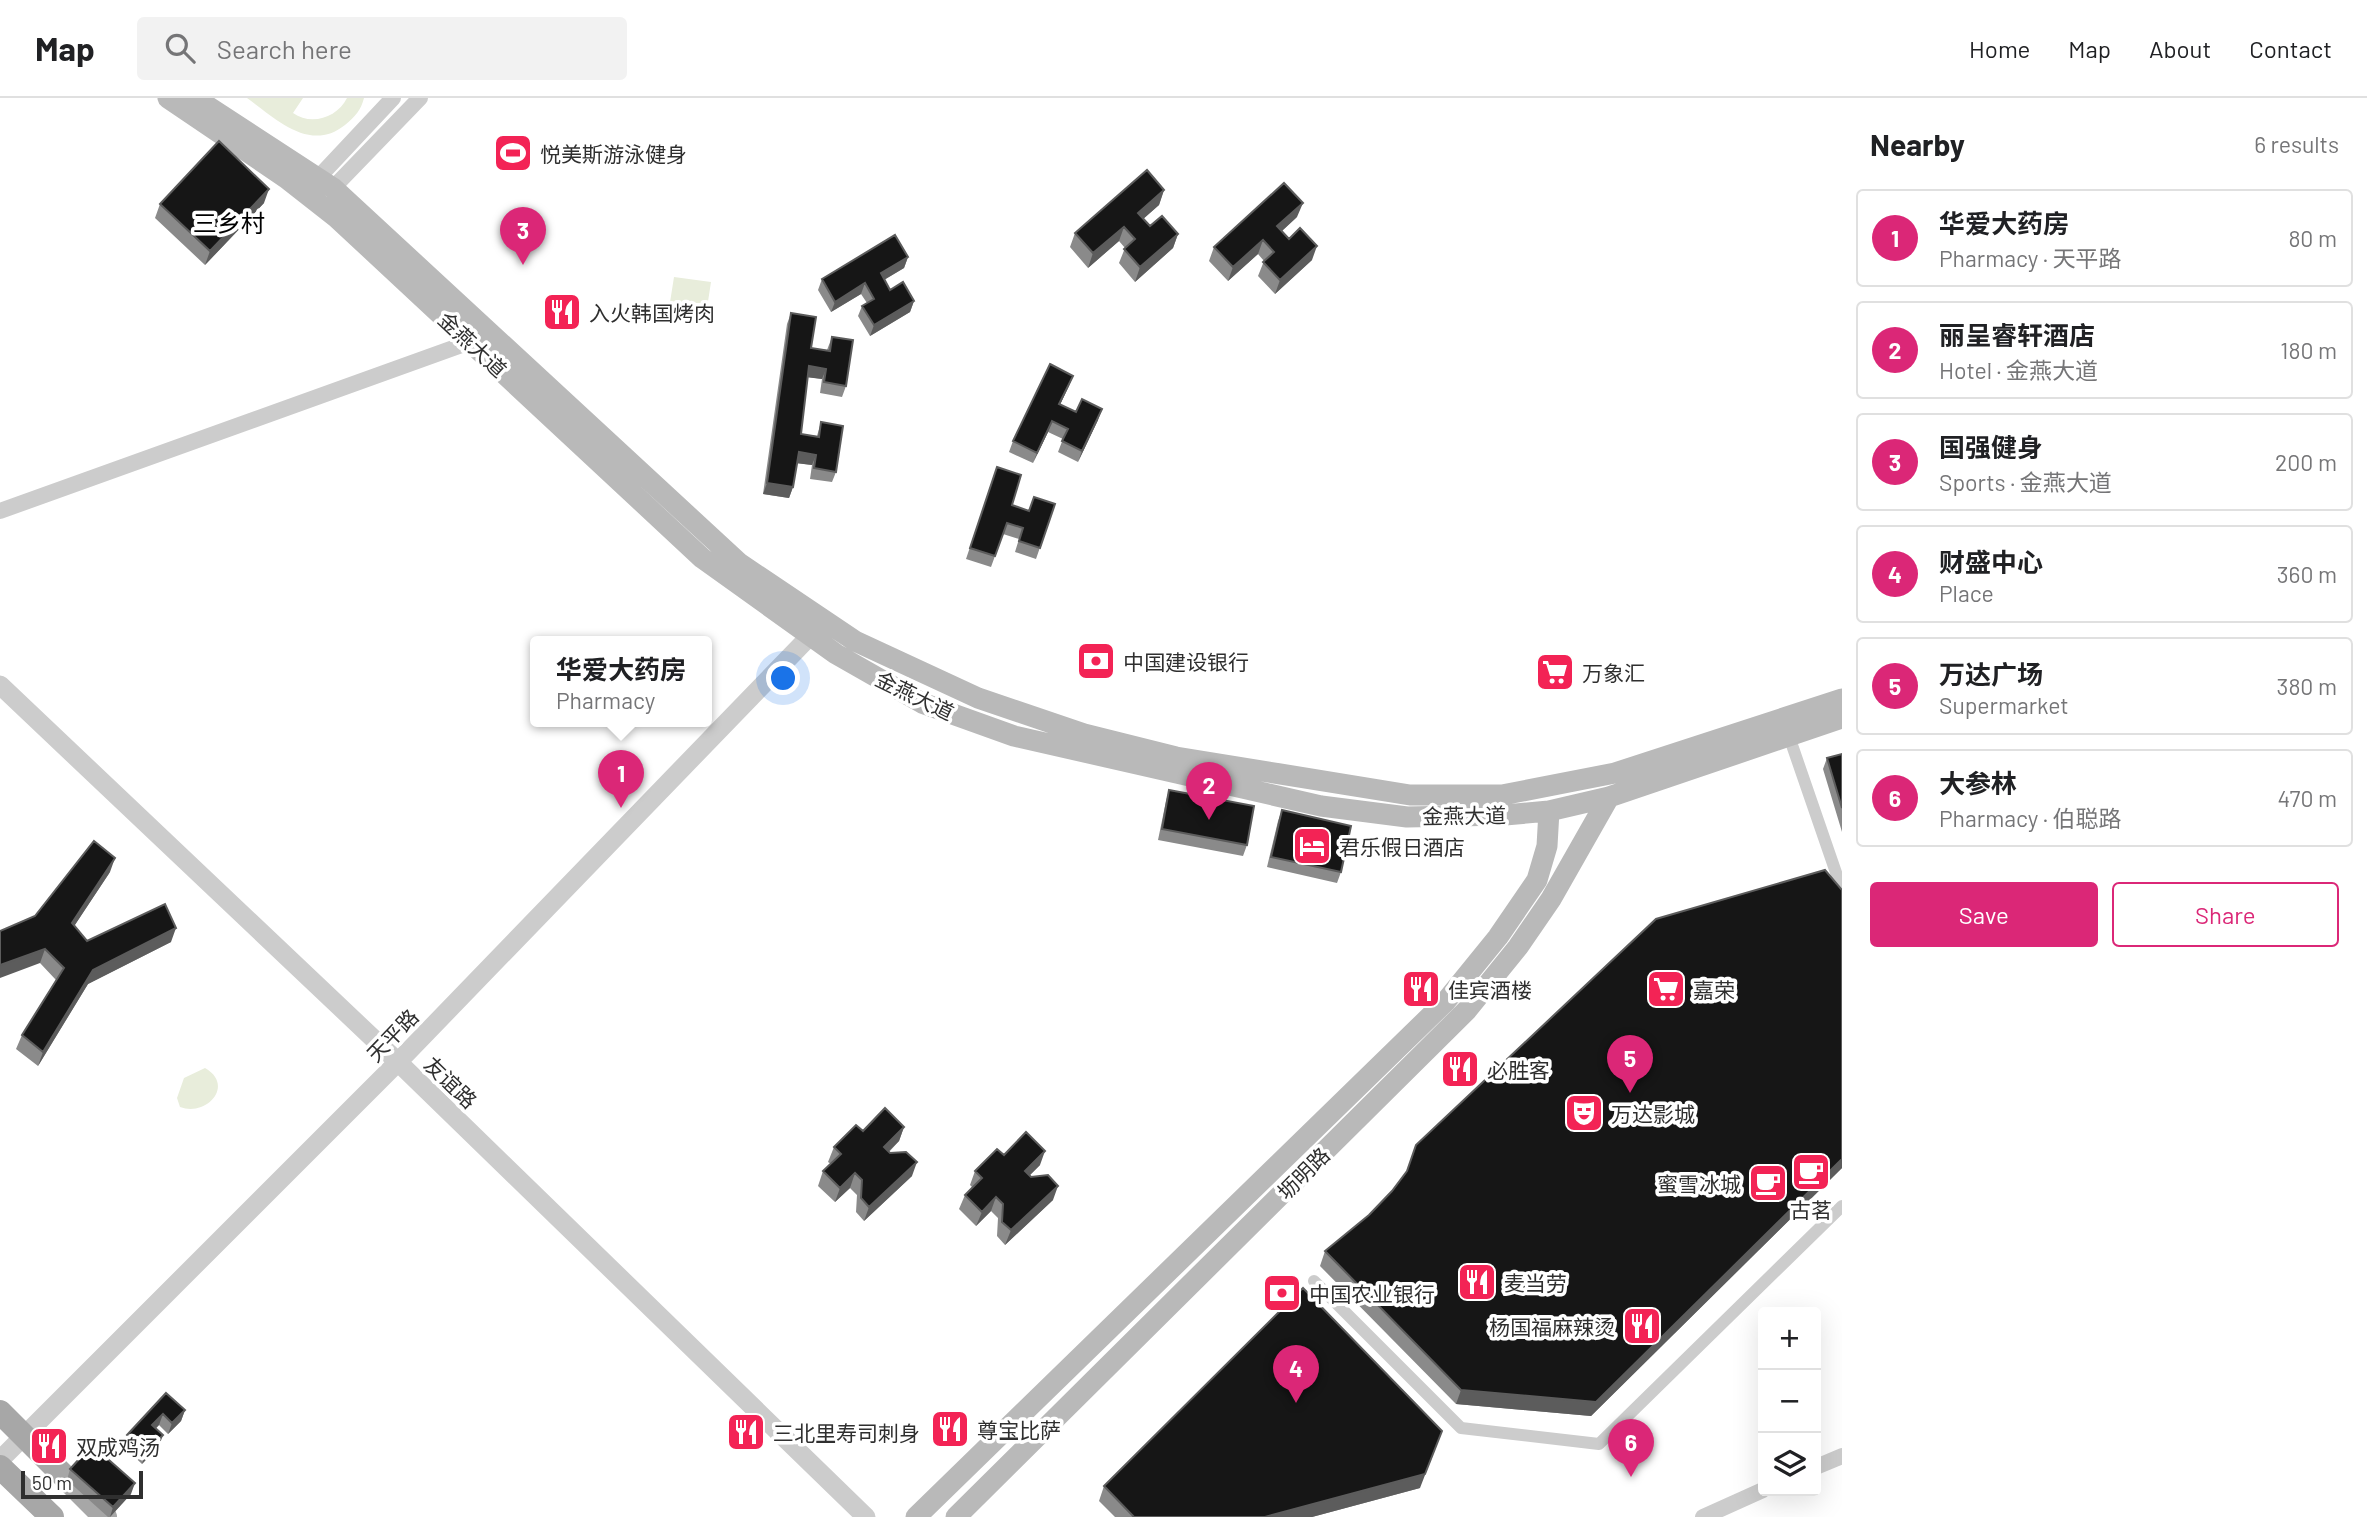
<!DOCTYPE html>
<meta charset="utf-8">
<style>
body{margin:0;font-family:Barlow,"Noto Sans SC",sans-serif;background:#f2f2f2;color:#202124}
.controls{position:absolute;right:21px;bottom:21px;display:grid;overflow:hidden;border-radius:7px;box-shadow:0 7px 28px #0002}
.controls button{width:63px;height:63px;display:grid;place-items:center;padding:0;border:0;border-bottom:2px solid #e0e0e0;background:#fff;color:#202124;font:35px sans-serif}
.scale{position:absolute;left:21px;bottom:18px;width:122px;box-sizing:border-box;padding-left:7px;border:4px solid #2f2f2f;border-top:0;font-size:19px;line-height:24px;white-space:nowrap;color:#2f2f2f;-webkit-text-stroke:5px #fff;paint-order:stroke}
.you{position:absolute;left:784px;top:581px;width:24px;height:24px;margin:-18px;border:5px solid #fff;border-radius:50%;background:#1a73e8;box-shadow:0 0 0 10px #1a73e833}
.badge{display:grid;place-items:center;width:46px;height:46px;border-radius:50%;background:#db2777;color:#fff;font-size:23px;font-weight:700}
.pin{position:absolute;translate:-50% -58px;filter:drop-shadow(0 2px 4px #0008)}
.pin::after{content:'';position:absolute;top:37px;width:24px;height:21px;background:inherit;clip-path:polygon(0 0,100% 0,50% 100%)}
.popup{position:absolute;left:530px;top:538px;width:182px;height:91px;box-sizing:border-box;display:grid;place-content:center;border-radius:7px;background:#fff;filter:drop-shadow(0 2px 5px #0005);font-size:23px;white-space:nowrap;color:#757577}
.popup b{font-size:26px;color:#202124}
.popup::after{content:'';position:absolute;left:50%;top:100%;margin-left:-14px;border:14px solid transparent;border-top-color:#fff}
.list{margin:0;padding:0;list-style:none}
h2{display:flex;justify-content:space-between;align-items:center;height:91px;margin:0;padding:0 28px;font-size:30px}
h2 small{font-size:23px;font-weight:400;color:#757577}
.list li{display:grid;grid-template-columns:46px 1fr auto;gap:21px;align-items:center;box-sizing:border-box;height:98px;margin:0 14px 14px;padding:0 14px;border:2px solid #e0e0e0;border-radius:7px}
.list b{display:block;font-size:26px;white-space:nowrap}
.list p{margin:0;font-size:23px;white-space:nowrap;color:#757577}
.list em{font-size:23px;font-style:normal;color:#757577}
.actions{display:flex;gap:14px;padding:21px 28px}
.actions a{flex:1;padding:16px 0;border:2px solid #db2777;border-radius:7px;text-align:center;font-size:24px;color:#db2777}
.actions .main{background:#db2777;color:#fff}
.icon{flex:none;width:38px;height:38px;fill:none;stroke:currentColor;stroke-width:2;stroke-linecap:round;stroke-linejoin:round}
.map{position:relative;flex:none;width:1842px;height:1419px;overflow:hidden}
header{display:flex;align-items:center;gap:42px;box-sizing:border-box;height:98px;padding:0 35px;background:#fff;border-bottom:2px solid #e0e0e0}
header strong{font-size:33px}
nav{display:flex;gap:38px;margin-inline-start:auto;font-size:24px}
.search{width:490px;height:63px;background:#f2f2f2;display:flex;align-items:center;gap:18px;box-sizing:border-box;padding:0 24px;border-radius:7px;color:#757577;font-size:26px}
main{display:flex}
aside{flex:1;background:#fff}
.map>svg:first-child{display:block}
.green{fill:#e8eddb}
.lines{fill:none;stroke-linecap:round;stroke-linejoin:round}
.pedestrian{stroke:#ccc;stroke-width:12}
.minor{stroke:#ccc;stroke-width:16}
.tertiary{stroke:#ccc;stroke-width:19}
.secondary{stroke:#b9b9b9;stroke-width:21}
.primary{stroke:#a7a7a7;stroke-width:24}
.wall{fill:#8a8a8a}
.shaded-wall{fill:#5c5c5c}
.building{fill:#161616;stroke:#5c5c5c;stroke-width:2}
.labels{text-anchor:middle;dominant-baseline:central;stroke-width:7;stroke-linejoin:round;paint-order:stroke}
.poi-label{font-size:21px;fill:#2f2f2f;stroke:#fff;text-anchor:start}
.street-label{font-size:21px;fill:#2f2f2f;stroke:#fff}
.quarter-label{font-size:24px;fill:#000;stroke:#fff}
</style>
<header>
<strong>Map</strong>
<div class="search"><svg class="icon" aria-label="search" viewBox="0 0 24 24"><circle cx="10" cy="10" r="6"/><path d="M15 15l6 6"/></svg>Search here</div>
<nav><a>Home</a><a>Map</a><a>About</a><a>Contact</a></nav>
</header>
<main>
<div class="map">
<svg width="1842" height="1419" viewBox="0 0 1842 1419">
<rect width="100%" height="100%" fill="#fff"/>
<!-- green -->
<path class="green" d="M247 0H303L293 15C311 28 337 20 347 0H364C361 12 355 19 345 27 310 55 276 21 247 0Z
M674 179 711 184 705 223 668 217Z
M205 970C235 987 207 1019 180 1009L177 1000 184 980Z"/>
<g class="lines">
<!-- pedestrian -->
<path class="pedestrian" d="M1792 647 1842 792
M1314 1183 1461 1330 1599 1346 1842 1108"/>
<!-- minor -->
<path class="minor" d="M317 81 393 0
M333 90 420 0
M0 413 470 244
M1816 1369 1842 1358
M1703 1419 1763 1392"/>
<!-- tertiary -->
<path class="tertiary" d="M0 587 398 964 866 1419
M0 1362 398 964 810 538"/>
<!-- secondary -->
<path class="secondary" d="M168 0 286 80 337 120 702 460 836 556 922 605 1014 638 1321 708 1407 719 1505 717 1549 713 1609 699 1842 620
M195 0 333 90 739 465 855 543 978 600 1084 636 1176 659 1410 697H1502L1615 675 1842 601
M916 1419 1446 903 1498 839 1537 782 1547 748 1549 713
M956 1419 1467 912 1518 849 1551 801 1609 699"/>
<!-- primary -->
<path class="primary" d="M0 1314 105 1419
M0 1369 52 1419"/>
</g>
<!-- wall -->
<path class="wall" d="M1164 92 1159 107 1143 121 1150 128 1178 136 1173 150 1135 184 1119 165 1125 150 1119 143 1088 170 1070 149 1075 135Z
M264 105 205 167 155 120 160 106Z
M1297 119 1282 133 1312 162 1275 196 1258 178 1264 163 1258 156 1228 183 1209 163 1214 149Z
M908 159 904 170 884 182 890 192 914 203 910 214 870 238 858 218 862 208 867 205 861 196 831 214 818 192 822 181Z
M791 215 811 250 827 252 832 239 846 288 842 299 820 295 822 281 808 279 801 336 817 338 821 324 836 374 832 384 810 381 812 367 797 365 793 389 789 400 763 396 787 226Z
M1073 278 1060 307 1076 314 1098 322 1078 364 1058 354 1063 341 1048 334 1033 365 1009 354 1013 343Z
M997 369 1012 407 1029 413 1055 406 1036 461 1015 454 1019 441 1003 436 991 469 966 461Z
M1842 656V734L1823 671 1827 660Z
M1169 692 1247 747 1243 758 1158 742 1166 703Z
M1282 712 1341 774 1337 785 1267 769 1278 723Z
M110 774 74 828 87 843 171 844 88 886 38 968 16 951 22 937 56 882 40 865 35 818Z
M1842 792V1070L1591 1318 1456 1306 1320 1168 1325 1153Z
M904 1029 899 1043 889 1054 912 1078 864 1123 856 1114 857 1097 850 1090 835 1104 818 1088 823 1073 831 1066 828 1064 834 1049 863 1033Z
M1004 1057 1040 1067 1030 1077 1053 1102 1005 1147 997 1138 998 1120 991 1113 976 1128 959 1111 965 1097 972 1089 970 1087 975 1073Z
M166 1295 185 1312 181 1323 168 1336 159 1327 156 1330 159 1348 142 1366 123 1348 127 1337Z
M70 1371 131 1396 110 1419H108L67 1382Z
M1104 1388 1420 1390 1312 1419H1115L1099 1403Z"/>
<!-- shaded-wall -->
<path class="shaded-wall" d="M269 91 264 105 205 167 210 153Z
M1164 92 1159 107 1133 130 1138 115Z
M1303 105 1297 119 1272 142 1277 128Z
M1124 129 1119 143 1088 170 1093 155Z
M1178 136 1173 150 1135 184 1140 169Z
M1263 142 1258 156 1228 183 1233 169Z
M1317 148 1312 162 1275 196 1280 182Z
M908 159 904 170 877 186 881 175Z
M865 185 861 196 831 214 835 204Z
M914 203 910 214 870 238 874 227Z
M809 268 826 271 822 281 805 279Z
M1073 278 1069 288 1055 317 1059 306Z
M1102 311 1098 322 1078 364 1082 353Z
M1052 323 1048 334 1033 365 1037 355Z
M799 354 816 357 812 367 795 365Z
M767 385 793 389 789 400 763 396Z
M115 760 110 774 67 839 72 825Z
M176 830 171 844 88 886 38 968 43 954 93 872Z
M45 851 40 865 0 880V867Z
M904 1029 899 1043 879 1063 884 1049Z
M1045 1053 1040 1067 1020 1087 1025 1073Z
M1842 1061V1070L1591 1318 1456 1306 1461 1292Z
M917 1064 912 1078 864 1123 869 1109Z
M855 1075 850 1090 835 1104 840 1090Z
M1058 1088 1053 1102 1005 1147 1011 1132Z
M996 1099 991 1113 976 1128 982 1114Z
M185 1312 181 1323 168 1336 172 1325Z
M163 1316 159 1327 148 1338 152 1327Z
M1442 1333 1420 1390 1312 1419H1265Z
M163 1337 159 1348 142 1366 146 1355Z
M135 1385 131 1396 110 1419 113 1409Z"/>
<!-- building -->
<path class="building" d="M219 43 269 91 210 153 160 106Z
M1147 72 1164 92 1138 115 1150 128 1162 118 1178 136 1140 169 1124 151 1135 141 1124 129 1093 155 1075 135Z
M1284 85 1303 105 1277 128 1289 141 1300 130 1317 148 1280 182 1263 164 1274 154 1263 142 1233 169 1214 149Z
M895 137 908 159 881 175 890 192 903 184 914 203 874 227 862 208 874 201 865 185 835 204 822 181Z
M791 215 816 219 811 250 830 253 832 239 853 242 846 288 824 284 826 271 809 268 801 336 819 339 821 324 843 328 836 374 814 370 816 357 799 354 793 389 767 385Z
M1050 266 1073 278 1059 306 1076 314 1082 301 1102 311 1082 353 1062 343 1068 331 1052 323 1037 355 1013 343Z
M997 369 1021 377 1012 407 1029 413 1034 399 1055 406 1040 450 1019 443 1023 430 1007 425 995 458 970 450Z
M1842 656V710L1827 660Z
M1169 692 1254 708 1247 747 1162 731Z
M1282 712 1351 728 1341 774 1271 759Z
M94 743 115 760 72 825 87 843 165 806 176 830 93 872 43 954 22 937 64 870 45 851 0 867V833L35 818Z
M1825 772 1842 792V1061L1596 1304 1461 1292 1325 1153 1369 1117 1392 1093 1407 1073 1416 1047 1656 821Z
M885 1010 904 1029 884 1049 890 1055 906 1054 917 1064 869 1109 861 1100 862 1082 855 1075 840 1090 823 1073 841 1056 834 1049 856 1027 863 1033Z
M1026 1034 1045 1053 1025 1073 1031 1079 1048 1077 1058 1088 1011 1132 1002 1124 1003 1106 996 1099 982 1114 965 1097 982 1080 975 1073 997 1051 1004 1057Z
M1303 1190 1442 1333 1425 1376 1265 1419H1134L1104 1388Z
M166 1295 185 1312 172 1325 163 1316 152 1327 163 1337 146 1355 127 1337Z
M92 1347 135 1385 113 1409 70 1371Z"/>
<!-- icons -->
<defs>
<symbol id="stadium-square" viewBox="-11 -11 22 22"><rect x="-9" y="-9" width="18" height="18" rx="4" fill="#f32355" stroke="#fff"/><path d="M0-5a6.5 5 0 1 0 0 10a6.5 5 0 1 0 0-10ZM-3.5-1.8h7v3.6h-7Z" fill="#fff"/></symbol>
<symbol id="restaurant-square" viewBox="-11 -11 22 22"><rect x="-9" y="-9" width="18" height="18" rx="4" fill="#f32355" stroke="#fff"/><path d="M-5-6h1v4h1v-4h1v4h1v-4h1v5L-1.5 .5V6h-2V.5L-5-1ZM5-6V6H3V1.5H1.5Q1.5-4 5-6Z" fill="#fff"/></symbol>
<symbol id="bank-square" viewBox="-11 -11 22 22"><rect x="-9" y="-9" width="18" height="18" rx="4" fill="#f32355" stroke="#fff"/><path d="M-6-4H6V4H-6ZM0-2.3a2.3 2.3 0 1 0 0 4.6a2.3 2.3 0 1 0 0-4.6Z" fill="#fff"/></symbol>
<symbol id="supermarket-square" viewBox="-11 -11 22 22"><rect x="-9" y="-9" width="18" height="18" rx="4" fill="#f32355" stroke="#fff"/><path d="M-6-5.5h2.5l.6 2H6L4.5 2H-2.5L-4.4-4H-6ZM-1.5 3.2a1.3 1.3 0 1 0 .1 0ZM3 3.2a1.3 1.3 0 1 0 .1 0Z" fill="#fff"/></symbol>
<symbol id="hotel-square" viewBox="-11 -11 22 22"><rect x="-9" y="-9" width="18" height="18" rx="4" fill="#f32355" stroke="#fff"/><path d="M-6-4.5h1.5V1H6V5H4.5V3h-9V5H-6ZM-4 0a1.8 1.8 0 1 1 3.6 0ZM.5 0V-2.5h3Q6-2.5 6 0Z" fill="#fff"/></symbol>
<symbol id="theatre-square" viewBox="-11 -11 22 22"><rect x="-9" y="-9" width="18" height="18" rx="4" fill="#f32355" stroke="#fff"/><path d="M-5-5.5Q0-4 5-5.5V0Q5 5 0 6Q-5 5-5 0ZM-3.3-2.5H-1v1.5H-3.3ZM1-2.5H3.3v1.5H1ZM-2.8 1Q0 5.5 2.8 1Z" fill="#fff"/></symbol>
<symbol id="cafe-square" viewBox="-11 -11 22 22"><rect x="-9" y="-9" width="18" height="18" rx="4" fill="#f32355" stroke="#fff"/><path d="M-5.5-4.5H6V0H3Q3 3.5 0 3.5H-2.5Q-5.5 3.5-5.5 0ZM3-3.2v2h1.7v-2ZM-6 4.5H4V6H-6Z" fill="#fff"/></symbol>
</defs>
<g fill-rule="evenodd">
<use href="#stadium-square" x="491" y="33" width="44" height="44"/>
<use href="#restaurant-square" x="540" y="192" width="44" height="44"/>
<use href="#bank-square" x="1074" y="541" width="44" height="44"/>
<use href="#supermarket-square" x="1533" y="552" width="44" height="44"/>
<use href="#hotel-square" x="1290" y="726" width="44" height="44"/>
<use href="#restaurant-square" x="1399" y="869" width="44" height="44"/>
<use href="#supermarket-square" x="1644" y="869" width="44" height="44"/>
<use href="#restaurant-square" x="1438" y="949" width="44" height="44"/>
<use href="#theatre-square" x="1562" y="993" width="44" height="44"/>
<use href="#cafe-square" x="1789" y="1052" width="44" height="44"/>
<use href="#cafe-square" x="1746" y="1063" width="44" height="44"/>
<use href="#restaurant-square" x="1455" y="1162" width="44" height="44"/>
<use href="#bank-square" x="1260" y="1173" width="44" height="44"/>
<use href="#restaurant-square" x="1620" y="1206" width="44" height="44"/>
<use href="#restaurant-square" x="928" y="1309" width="44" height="44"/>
<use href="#restaurant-square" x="724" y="1312" width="44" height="44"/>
<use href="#restaurant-square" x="27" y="1326" width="44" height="44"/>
</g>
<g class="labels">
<!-- poi labels -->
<g class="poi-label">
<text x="540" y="55">悦美斯游泳健身</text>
<text x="589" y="214">入火韩国烤肉</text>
<text x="1123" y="563">中国建设银行</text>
<text x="1582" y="574">万象汇</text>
<text x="1339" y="748">君乐假日酒店</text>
<text x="1448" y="891">佳宾酒楼</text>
<text x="1693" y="891">嘉荣</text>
<text x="1487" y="971">必胜客</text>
<text x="1611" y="1015">万达影城</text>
<text x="1741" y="1085" text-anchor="end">蜜雪冰城</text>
<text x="1811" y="1111" text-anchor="middle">古茗</text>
<text x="1504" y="1184">麦当劳</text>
<text x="1309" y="1195">中国农业银行</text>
<text x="1615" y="1228" text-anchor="end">杨国福麻辣烫</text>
<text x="977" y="1331">尊宝比萨</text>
<text x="773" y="1334">三北里寿司刺身</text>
<text x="76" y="1348">双成鸡汤</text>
</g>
<!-- street labels -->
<g class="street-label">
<text transform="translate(473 246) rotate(43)">金燕大道</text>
<text transform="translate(915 597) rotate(26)">金燕大道</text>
<text transform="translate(1464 717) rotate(-1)">金燕大道</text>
<text transform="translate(392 937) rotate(-46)">天平路</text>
<text transform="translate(451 984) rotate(44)">友谊路</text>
<text transform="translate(1303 1075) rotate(-45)">坜明路</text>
</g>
<!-- quarter labels -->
<g class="quarter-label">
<text x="229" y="124">三乡村</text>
</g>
</g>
</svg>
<div class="controls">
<button>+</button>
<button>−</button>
<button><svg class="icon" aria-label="layers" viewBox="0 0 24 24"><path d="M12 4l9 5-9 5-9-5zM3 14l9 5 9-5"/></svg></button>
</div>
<div class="scale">50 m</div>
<div class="you"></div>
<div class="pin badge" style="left:621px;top:710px">1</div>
<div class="popup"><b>华爱大药房</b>Pharmacy</div>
<div class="pin badge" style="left:1209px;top:722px">2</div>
<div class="pin badge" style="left:523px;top:167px">3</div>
<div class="pin badge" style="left:1296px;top:1305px">4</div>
<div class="pin badge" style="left:1630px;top:995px">5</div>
<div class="pin badge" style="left:1631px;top:1379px">6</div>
</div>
<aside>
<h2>Nearby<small>6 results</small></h2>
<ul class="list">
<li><span class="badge">1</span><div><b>华爱大药房</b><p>Pharmacy · 天平路</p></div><em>80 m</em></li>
<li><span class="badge">2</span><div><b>丽呈睿轩酒店</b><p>Hotel · 金燕大道</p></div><em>180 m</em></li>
<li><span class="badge">3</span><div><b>国强健身</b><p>Sports · 金燕大道</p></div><em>200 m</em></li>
<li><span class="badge">4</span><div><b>财盛中心</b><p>Place</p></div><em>360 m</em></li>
<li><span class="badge">5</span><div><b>万达广场</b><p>Supermarket</p></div><em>380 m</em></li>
<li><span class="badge">6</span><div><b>大参林</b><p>Pharmacy · 伯聪路</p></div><em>470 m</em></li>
</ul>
<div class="actions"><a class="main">Save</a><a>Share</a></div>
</aside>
</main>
